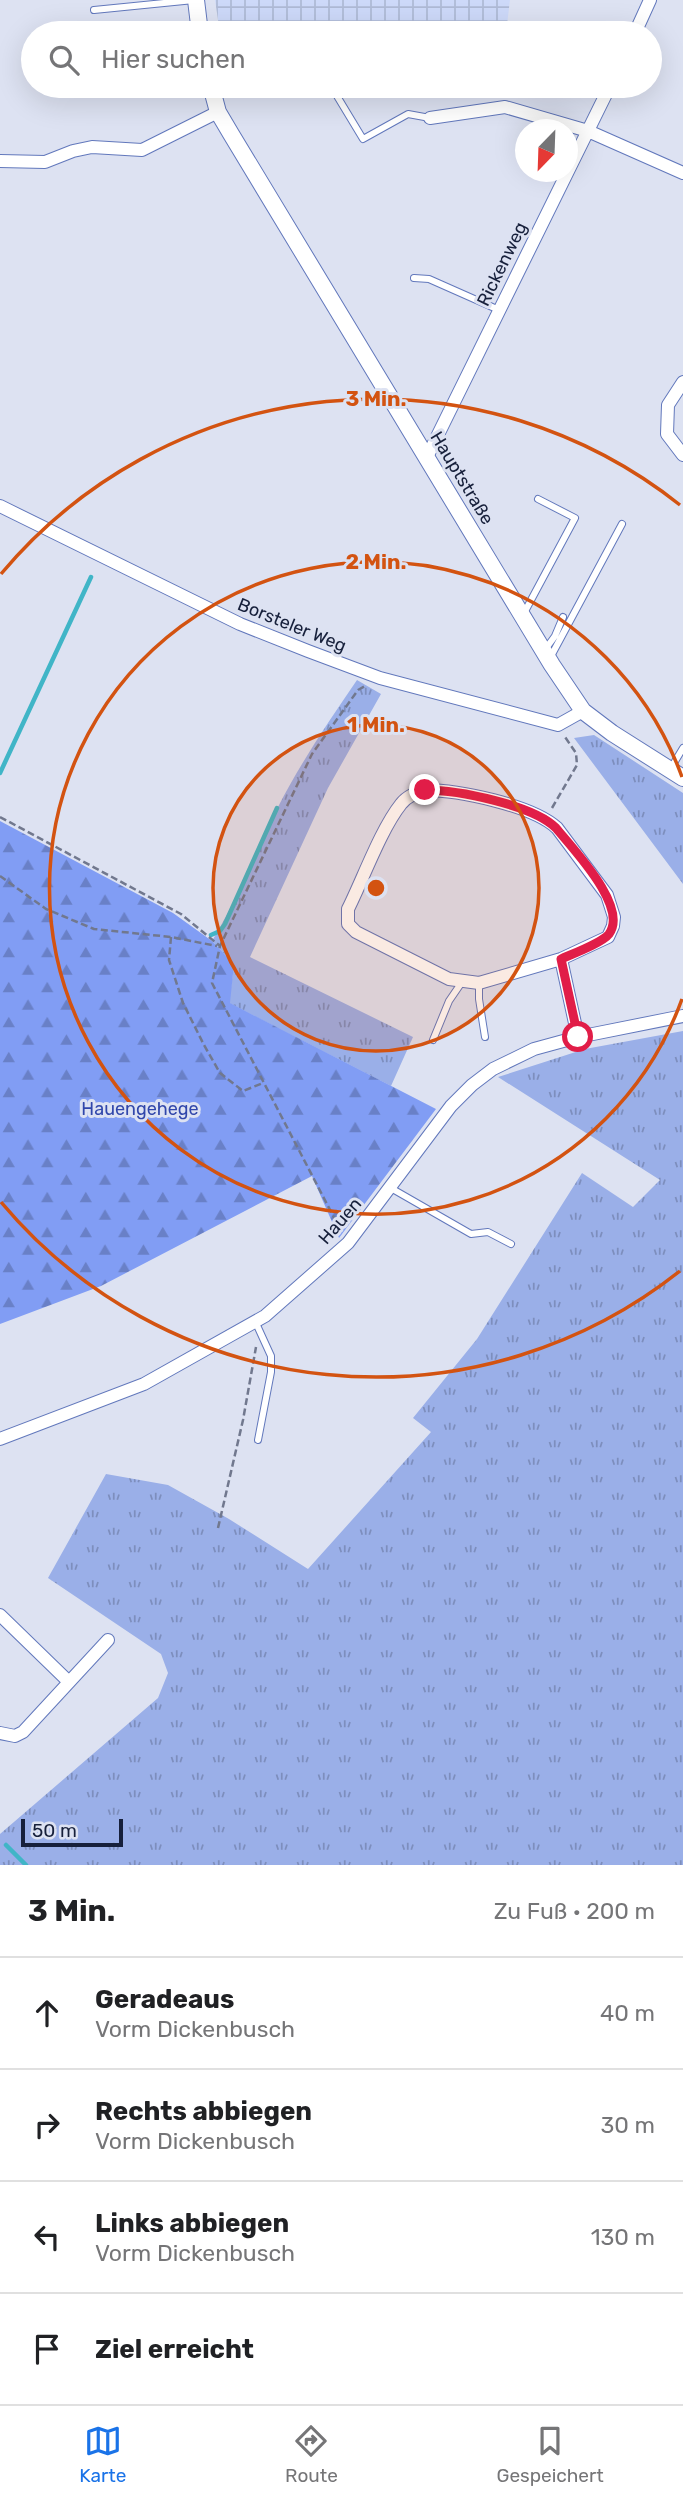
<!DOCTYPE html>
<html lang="de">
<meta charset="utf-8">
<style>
body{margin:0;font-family:Rubik,sans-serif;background:#f6f6f6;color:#202124}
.compass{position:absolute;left:515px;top:119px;width:63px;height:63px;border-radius:50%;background:#fff;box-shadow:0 7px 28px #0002;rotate:203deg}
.scale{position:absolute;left:21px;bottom:18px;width:102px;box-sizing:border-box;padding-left:7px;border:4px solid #17203b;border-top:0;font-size:19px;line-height:24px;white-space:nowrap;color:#17203b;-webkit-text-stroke:5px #dde2f2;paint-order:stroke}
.stop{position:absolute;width:21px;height:21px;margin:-16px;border:5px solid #e11d48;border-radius:50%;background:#fff}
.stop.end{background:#e11d48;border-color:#fff;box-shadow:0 2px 7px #0008}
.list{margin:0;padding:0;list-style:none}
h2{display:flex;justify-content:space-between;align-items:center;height:91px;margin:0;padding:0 28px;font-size:30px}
h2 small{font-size:23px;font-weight:400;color:#757577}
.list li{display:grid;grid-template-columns:46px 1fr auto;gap:21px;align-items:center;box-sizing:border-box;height:112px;padding:0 28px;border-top:2px solid #e0e0e0}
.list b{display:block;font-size:26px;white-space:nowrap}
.list p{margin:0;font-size:23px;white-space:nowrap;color:#757577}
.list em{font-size:23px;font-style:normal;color:#757577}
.icon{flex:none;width:38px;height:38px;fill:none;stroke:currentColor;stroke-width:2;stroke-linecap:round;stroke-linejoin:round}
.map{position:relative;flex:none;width:683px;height:1865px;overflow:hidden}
.search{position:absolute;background:#fff;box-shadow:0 7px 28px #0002;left:21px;right:21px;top:21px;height:77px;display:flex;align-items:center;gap:18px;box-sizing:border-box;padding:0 24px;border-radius:38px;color:#757577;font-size:26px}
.sheet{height:539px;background:#fff}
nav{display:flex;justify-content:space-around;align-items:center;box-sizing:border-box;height:98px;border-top:2px solid #e0e0e0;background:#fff;font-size:19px;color:#757577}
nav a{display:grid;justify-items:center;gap:4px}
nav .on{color:#1a73e8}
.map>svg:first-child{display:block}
.industrial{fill:url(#industrial-grid)}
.grass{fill:url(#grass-tufts)}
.forest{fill:url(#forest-firs)}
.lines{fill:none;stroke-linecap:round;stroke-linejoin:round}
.stream{stroke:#40b5c7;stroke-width:4.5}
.service-casing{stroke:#6278bc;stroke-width:8}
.minor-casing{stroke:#6278bc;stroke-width:14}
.secondary-casing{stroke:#6278bc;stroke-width:18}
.path{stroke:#71788e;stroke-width:2.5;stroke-dasharray:7 3.5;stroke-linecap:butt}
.service{stroke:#fff;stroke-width:6}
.minor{stroke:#fff;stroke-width:12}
.secondary{stroke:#fff;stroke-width:16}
.route{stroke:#e11d48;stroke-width:9}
.ring{fill:none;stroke:#d35311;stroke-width:3.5}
.labels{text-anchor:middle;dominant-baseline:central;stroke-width:6;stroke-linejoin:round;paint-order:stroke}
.street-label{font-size:18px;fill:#17203b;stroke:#dde2f2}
.park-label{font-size:18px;fill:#3147ab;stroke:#dde2f2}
.centre{fill:#d35311;stroke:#dde2f2;stroke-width:3.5}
.ring-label{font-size:21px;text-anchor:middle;font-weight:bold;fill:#d35311;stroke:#dde2f2;stroke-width:6;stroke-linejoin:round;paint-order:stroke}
</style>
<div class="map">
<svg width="683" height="1865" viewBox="0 0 683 1865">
<defs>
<pattern id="industrial-grid" width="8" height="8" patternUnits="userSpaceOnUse" patternTransform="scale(1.75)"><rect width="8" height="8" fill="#cdd9f9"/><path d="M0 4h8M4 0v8" fill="none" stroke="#afbad6"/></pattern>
<pattern id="grass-tufts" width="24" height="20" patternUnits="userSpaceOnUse" patternTransform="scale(1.75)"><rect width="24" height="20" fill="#9aafe8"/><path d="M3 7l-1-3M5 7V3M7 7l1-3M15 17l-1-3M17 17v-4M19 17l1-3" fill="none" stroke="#7d8ebd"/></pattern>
<pattern id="forest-firs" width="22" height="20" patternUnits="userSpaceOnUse" patternTransform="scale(1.75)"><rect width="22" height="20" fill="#819df4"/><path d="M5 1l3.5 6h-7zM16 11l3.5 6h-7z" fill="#6980c7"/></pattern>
</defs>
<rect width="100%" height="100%" fill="#dde2f2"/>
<!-- industrial -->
<path class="industrial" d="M215 0H510L506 33H220Z"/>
<!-- grass -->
<path class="grass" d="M357 680 381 694 328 788 250 957 413 1037 391 1086 229 1003 234 964 212 941C238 899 255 851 278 807 301 762 329 721 357 680Z
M594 735 683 793V884L574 738Z
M683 1031V1865H0V1834L158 1698 168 1673 161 1654 48 1578 106 1474 168 1485 229 1519 308 1569 431 1432 413 1418 477 1339 582 1173 633 1207 660 1180 498 1077 585 1049Z"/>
<!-- forest -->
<path class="forest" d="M0 821 173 913 212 941 234 964 230 1003 436 1109 339 1238 312 1176 101 1286 0 1324Z"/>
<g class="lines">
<!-- stream -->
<path class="stream" d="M0 773 91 577
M211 935 220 931 225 924 277 808
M6 1845 26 1865"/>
<defs>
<path id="service" d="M94 10 194 0
M334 91 363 139 408 114 430 118
M414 278 429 279 499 310
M523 615 575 518 538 499
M544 651 555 636 563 617
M550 658 622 524
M671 768 683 748
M479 983V999L485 1037
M433 1040 449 1001 462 982
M389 1187 471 1234 488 1232 511 1244
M255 1321 271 1356V1372L258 1440"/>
<path id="minor" d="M635 33 650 0
M430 118 505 107 588 131 683 173
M0 161 45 162 73 151 92 147 142 150 218 112
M683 382 668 405 667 434 683 455
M427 457 610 86
M0 506 240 624 308 651 380 678 558 725 583 711
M425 790C458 790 532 805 557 828L607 895 614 917 613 926 608 937 561 959 479 983 449 979 356 932 348 924V909C363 879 381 829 401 804 407 796 416 793 425 790Z
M561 959 578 1037
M0 1439 144 1384 265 1316 348 1243 451 1106 472 1085 493 1069 534 1049 578 1037 683 1016
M0 1615 69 1682
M0 1733 15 1736 23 1732 108 1640"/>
<path id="secondary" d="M196 0 200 33
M211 86 218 112 231 134 552 665 583 711 612 733 683 778"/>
</defs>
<!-- service casing -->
<use href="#service" class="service-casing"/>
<!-- minor casing -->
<use href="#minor" class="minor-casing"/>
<!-- secondary casing -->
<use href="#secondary" class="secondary-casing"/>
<!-- path -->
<path class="path" d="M552 808 577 765 576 753 565 737
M0 817 181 914 220 946
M0 876 46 909 94 929 171 937 217 946
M171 937 169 960 183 1003 204 1045 220 1073 243 1091 263 1083
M341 1231 212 983 220 946 312 754 358 690 365 686
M218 1528 243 1420 256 1347"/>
<!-- service -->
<use href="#service" class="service"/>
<!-- minor -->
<use href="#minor" class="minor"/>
<!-- secondary -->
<use href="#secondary" class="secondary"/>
</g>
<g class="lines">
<!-- route -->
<path class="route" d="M425 790C458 790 533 805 556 828 573 849 629 907 609 934 602 943 572 954 561 959L578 1037"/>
</g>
<!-- distance rings -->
<circle cx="376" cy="888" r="163" fill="#d35311" fill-opacity=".12"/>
<g class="ring">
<circle cx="376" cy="888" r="163"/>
<path d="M682 999A326 326 0 1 1 682 777"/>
<path d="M680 1271A489 489 0 0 1 1 1202M1 574A489 489 0 0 1 680 505"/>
</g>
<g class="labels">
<!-- street labels -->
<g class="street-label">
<text transform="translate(502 264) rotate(-64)">Rickenweg</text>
<text transform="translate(462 478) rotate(59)">Hauptstraße</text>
<text transform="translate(292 625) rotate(22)">Borsteler Weg</text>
<text transform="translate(340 1221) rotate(-49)">Hauen</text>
</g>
<!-- park labels -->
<g class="park-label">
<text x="140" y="1109">Hauengehege</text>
</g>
</g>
<circle cx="376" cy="888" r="10" class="centre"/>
<g class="ring-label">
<text x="376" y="406">3 Min.</text>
<text x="376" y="569">2 Min.</text>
<text x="376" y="732">1 Min.</text>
</g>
</svg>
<svg class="compass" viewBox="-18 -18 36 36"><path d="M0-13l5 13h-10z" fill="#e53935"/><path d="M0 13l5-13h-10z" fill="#757577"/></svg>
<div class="scale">50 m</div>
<div class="stop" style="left:578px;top:1037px"></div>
<div class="stop end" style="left:425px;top:790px"></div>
<div class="search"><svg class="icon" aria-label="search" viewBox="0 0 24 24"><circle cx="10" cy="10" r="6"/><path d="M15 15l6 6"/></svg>Hier suchen</div>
</div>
<section class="sheet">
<h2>3 Min.<small>Zu Fuß · 200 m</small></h2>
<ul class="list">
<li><svg class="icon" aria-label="ahead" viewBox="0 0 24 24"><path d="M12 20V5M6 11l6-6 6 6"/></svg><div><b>Geradeaus</b><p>Vorm Dickenbusch</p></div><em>40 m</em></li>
<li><svg class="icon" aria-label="right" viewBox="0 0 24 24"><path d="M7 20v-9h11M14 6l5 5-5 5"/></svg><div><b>Rechts abbiegen</b><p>Vorm Dickenbusch</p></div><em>30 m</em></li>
<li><svg class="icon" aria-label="left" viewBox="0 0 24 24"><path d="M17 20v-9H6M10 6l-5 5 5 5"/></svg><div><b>Links abbiegen</b><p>Vorm Dickenbusch</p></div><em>130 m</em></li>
<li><svg class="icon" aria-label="arrive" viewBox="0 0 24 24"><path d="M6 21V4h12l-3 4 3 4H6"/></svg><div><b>Ziel erreicht</b></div></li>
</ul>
</section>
<nav>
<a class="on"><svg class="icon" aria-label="map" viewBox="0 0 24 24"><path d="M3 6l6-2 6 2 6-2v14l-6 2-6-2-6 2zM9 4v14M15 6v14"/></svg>Karte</a>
<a><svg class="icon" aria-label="directions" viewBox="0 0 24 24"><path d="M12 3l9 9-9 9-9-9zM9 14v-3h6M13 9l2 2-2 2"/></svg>Route</a>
<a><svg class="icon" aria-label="saved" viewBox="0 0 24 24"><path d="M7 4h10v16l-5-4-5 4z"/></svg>Gespeichert</a>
</nav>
